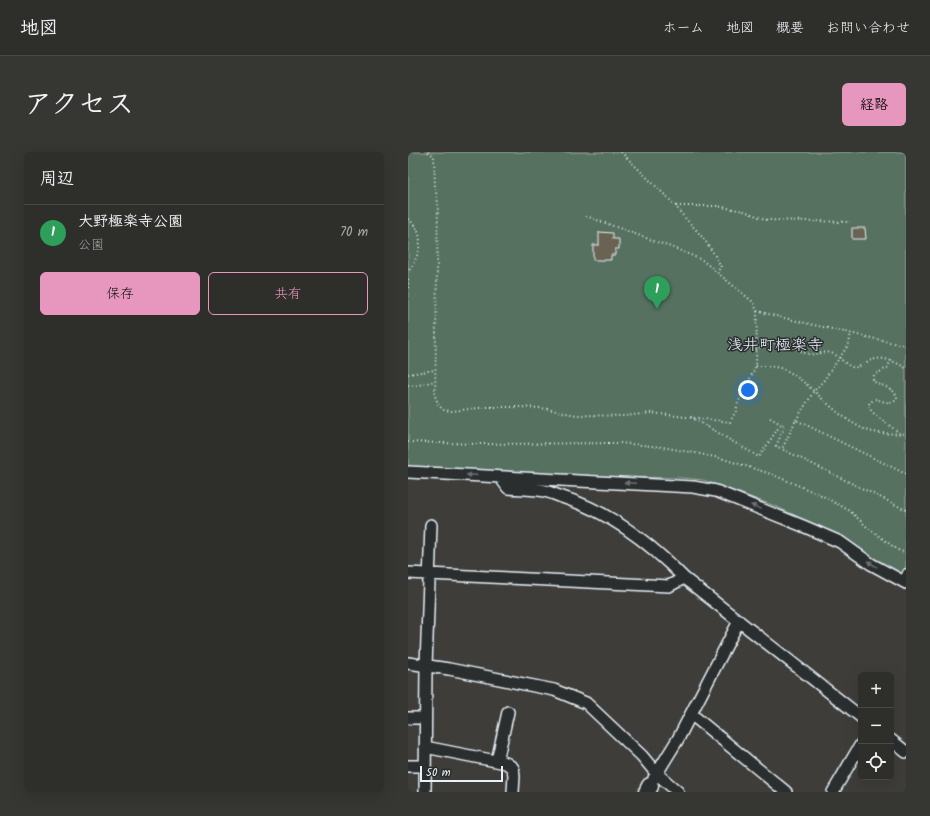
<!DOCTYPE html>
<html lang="ja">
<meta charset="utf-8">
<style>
body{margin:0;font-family:Kalam,"Klee One",sans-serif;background:#363633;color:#f1f3f6}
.controls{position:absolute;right:12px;bottom:12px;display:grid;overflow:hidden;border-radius:6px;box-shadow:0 4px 16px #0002}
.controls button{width:36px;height:36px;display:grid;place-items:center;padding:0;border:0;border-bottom:1px solid #494a47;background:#2e2e2b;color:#f1f3f6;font:20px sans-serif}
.scale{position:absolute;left:12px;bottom:10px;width:83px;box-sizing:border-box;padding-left:4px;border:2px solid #e8f1f8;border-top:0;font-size:11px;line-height:14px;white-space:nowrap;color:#e8f1f8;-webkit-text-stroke:3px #2a2d2e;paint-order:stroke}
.you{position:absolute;left:340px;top:238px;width:14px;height:14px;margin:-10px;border:3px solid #fff;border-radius:50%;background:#1a73e8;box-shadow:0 0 0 6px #1a73e833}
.badge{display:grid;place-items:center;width:26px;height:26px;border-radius:50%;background:#e797bd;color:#fff;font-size:13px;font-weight:700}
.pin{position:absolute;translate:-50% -33px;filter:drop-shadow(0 1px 2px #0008)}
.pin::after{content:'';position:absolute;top:21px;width:14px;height:12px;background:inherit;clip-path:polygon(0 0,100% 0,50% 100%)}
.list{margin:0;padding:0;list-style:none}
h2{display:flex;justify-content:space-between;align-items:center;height:52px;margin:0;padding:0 16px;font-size:17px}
h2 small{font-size:13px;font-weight:400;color:#a7a8a9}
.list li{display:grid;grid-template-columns:26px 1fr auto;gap:12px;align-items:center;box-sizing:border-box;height:56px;padding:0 16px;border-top:1px solid #494a47}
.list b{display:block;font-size:15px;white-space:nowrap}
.list p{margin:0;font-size:13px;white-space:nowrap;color:#a7a8a9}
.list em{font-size:13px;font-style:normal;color:#a7a8a9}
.actions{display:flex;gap:8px;padding:12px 16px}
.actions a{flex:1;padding:9px 0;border:1px solid #e797bd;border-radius:6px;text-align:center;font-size:14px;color:#e797bd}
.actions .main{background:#e797bd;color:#111}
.icon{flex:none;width:22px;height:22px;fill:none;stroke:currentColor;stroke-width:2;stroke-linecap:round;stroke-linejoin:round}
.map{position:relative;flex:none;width:498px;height:640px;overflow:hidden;border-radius:6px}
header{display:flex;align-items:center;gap:24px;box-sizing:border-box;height:56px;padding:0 20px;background:#2e2e2b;border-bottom:1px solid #494a47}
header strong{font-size:19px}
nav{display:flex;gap:22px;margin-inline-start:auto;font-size:14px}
.intro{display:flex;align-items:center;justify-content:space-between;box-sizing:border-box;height:96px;padding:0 24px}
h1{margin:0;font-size:28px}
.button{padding:10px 18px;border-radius:6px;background:#e797bd;color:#111;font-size:14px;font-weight:700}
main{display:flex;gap:24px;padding:0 24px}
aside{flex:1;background:#2e2e2b;border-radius:6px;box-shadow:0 4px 16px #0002}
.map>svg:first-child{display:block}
.green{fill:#577160;stroke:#a0b1ac}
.building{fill:#6b6252;stroke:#e8f1f8}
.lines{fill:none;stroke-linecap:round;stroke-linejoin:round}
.lane-casing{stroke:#e8f1f8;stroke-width:8}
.street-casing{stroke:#e8f1f8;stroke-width:14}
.secondary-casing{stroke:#e8f1f8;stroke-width:19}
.path{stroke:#e8f1f8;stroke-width:2;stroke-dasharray:1 3;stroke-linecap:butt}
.lane{stroke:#2a2d2e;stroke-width:5.5}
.street{stroke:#2a2d2e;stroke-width:11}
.secondary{stroke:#2a2d2e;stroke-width:16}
.oneway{fill:#6c7275}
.labels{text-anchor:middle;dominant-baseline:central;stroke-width:3;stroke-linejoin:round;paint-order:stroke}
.quarter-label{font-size:16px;fill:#e8f1f8;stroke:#2a2d2e}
</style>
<header>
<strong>地図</strong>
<nav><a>ホーム</a><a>地図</a><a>概要</a><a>お問い合わせ</a></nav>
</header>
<div class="intro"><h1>アクセス</h1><a class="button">経路</a></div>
<main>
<aside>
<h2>周辺<small></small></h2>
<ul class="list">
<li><span class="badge" style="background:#2e9e5b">1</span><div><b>大野極楽寺公園</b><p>公園</p></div><em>70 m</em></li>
</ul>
<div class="actions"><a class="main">保存</a><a>共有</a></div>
</aside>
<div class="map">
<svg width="498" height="640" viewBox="0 0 498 640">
<rect width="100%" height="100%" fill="#3e3d39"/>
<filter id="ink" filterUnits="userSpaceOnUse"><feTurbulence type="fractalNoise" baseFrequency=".025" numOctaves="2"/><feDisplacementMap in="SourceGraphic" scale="8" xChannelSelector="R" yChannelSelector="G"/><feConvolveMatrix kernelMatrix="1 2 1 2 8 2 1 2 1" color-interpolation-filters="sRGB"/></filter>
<g filter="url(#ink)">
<!-- green -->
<path class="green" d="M0 0H498V425L469 410 440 388 367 354 295 328 274 326 215 325 0 315Z"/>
<!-- building -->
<path class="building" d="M444 76H457L458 87H444Z
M191 80 205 81V87H211V97H207V103H203V108H185V93H191Z"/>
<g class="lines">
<defs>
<path id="lane" d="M494 429 498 420"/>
<path id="street" d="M0 320 285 335 308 339 395 374 432 390 463 412 498 431
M92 325 100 336C112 337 125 337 137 339 144 341 151 344 157 346 204 361 242 391 276 426L453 565
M0 421 261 434 276 426
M0 511 41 517 146 538 178 551 234 604 248 621 270 640
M283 562 378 640
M0 566H17
M483 588 498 600
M17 595 98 611 105 616 106 624 105 640
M89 609 100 560
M0 614H17
M246 626 270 587 331 469
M17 640 18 514 23 373
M425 640 453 592"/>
<path id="secondary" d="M239 640 242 634"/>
</defs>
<!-- lane casing -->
<use href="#lane" class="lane-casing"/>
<!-- street casing -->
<use href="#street" class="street-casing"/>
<!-- secondary casing -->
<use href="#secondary" class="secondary-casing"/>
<!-- path -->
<path class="path" d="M20 0 26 4 27 35 30 51 27 244 31 254 36 258 44 259 80 255H109L133 256 169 263 216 264 243 261 322 270 328 259 330 251 348 214 349 159
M213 0 268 54C274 64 282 71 290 80 299 91 307 102 313 115L309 120
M268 54H309L336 59 359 68 442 70
M178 64 271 98 294 108 345 150 349 159C398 172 448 182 498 194
M0 67C19 81 12 103 0 120
M0 127V139
M348 198C363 189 372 188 388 196 393 199 397 202 402 202 409 203 416 199 423 201 432 204 436 212 444 215 451 217 457 210 464 208 477 204 487 210 498 216
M483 208 479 216 466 223 465 229C473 234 489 236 489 248 481 252 476 250 468 247L462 250 460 254C466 265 481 272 491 281
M348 214C356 214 364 214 372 216 382 219 390 226 398 232 415 247 435 268 456 277 470 283 483 281 498 282
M0 222 27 218
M0 233 7 234 27 229
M283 265 351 305 373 272 377 274 368 294 374 297
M362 266 373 272
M388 268 406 239 416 228 441 192 443 181
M0 290 69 292 211 291 254 295 287 301 312 306 363 322 413 343 442 359 460 376 490 398 498 401
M498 322 388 268 374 297 498 358"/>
<!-- lane -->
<use href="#lane" class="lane"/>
<!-- street -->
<use href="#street" class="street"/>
<!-- secondary -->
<use href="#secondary" class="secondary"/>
</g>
<!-- one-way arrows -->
<defs><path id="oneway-solid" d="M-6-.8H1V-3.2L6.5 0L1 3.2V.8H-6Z"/></defs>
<g class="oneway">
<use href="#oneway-solid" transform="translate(64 323) rotate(-177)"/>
<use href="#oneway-solid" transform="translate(222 331) rotate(-178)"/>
<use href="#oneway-solid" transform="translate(348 355) rotate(-158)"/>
<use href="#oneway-solid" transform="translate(464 412) rotate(-148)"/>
</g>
</g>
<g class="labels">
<!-- quarter labels -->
<g class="quarter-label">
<text x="367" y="193">浅井町極楽寺</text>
</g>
</g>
</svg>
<div class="controls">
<button>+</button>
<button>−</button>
<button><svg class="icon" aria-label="locate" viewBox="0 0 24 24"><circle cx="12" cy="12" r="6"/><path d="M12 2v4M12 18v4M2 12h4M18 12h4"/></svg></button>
</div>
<div class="scale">50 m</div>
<div class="you"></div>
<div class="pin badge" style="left:249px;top:157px;background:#2e9e5b">1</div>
</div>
</main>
